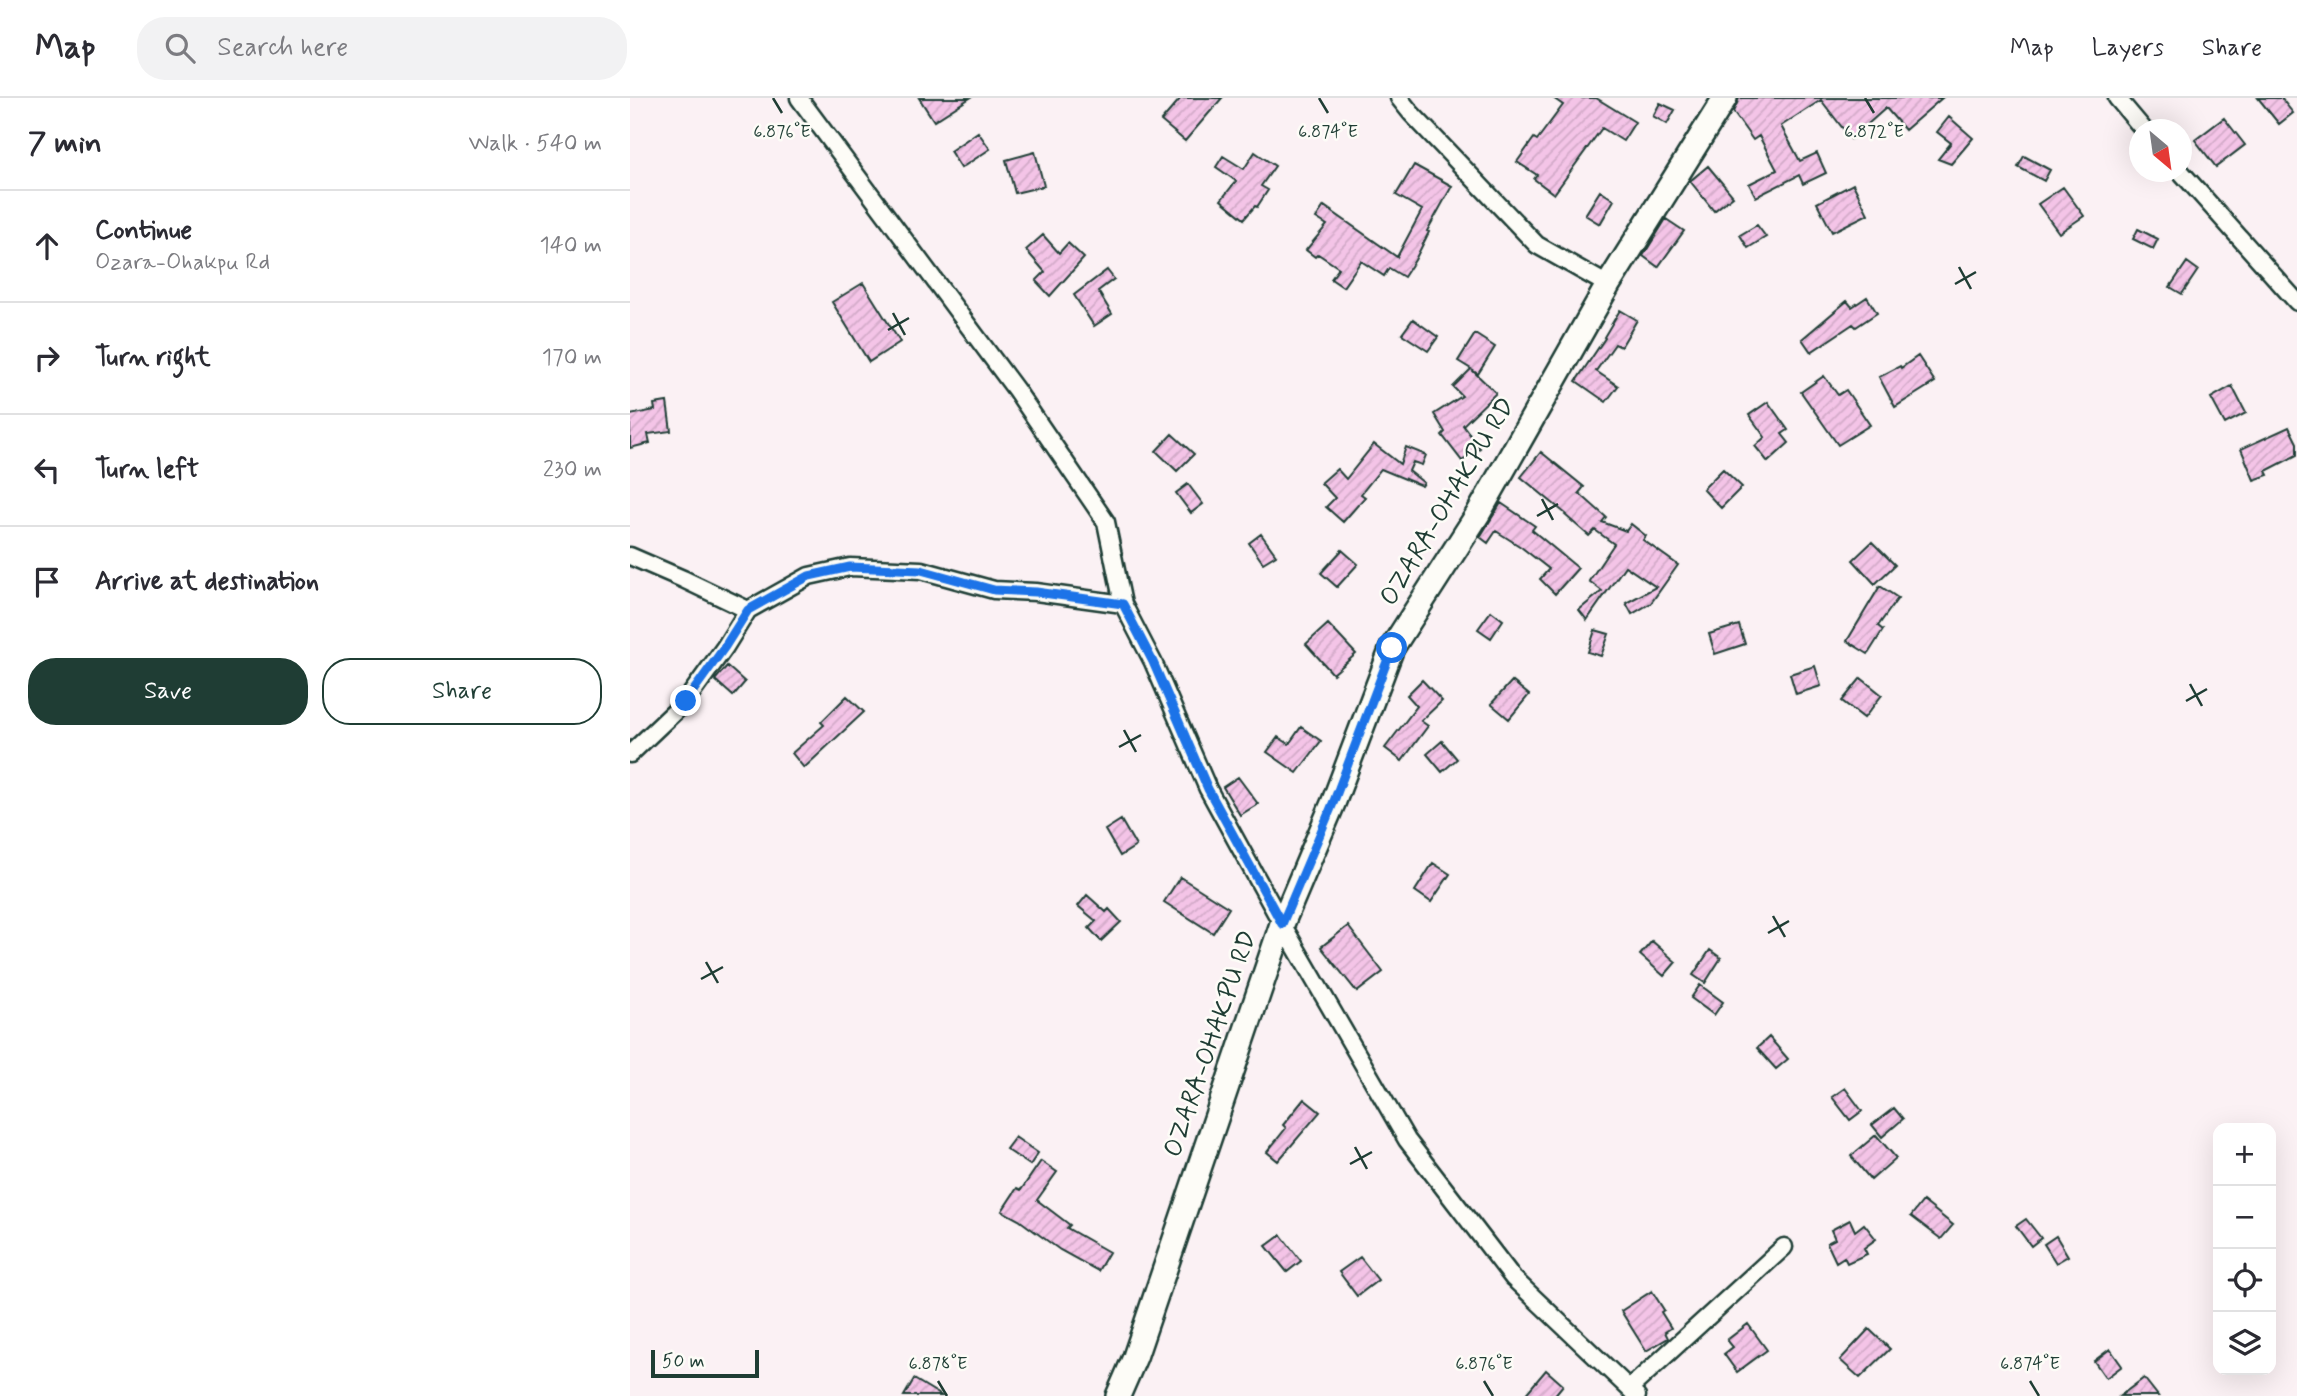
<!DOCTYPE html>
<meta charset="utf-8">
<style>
body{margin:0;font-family:Mynerve,sans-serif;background:#f2f2f3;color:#2b2b33}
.controls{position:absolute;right:21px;bottom:21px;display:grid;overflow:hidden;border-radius:14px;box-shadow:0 7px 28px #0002}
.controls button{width:63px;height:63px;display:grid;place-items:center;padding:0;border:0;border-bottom:2px solid #e1e1e2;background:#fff;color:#2b2b33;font:35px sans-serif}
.compass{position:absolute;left:1499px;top:21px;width:63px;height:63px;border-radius:50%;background:#fff;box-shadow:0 7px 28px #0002;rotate:151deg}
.scale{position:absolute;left:21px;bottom:18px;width:108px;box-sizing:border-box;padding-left:7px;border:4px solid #1f3d34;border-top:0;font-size:19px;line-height:24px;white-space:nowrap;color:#1f3d34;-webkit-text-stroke:5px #fdfcf7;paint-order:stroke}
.stop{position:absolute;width:21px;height:21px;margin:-16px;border:5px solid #1a73e8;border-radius:50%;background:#fff}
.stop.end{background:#1a73e8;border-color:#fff;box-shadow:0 2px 7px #0008}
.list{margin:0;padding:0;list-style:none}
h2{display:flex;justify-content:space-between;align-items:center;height:91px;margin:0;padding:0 28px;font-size:30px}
h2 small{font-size:23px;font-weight:400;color:#7c7c81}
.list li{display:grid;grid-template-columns:46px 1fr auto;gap:21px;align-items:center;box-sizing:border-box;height:112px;padding:0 28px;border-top:2px solid #e1e1e2}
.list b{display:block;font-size:26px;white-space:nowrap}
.list p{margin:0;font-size:23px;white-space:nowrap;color:#7c7c81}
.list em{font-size:23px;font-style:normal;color:#7c7c81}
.actions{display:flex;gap:14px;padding:21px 28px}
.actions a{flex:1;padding:16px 0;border:2px solid #1f3d34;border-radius:28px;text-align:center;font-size:24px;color:#1f3d34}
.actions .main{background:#1f3d34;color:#fff}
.icon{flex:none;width:38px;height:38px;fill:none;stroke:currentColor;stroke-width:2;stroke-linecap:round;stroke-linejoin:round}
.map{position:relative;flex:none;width:1667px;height:1298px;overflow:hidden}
header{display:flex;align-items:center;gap:42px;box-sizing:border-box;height:98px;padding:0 35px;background:#fff;border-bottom:2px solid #e1e1e2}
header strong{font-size:33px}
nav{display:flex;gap:38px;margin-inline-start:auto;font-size:24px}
.search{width:490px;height:63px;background:#f2f2f3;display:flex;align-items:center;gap:18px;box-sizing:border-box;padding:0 24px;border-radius:28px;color:#7c7c81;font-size:26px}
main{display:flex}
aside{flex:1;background:#fff}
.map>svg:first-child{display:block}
.building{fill:url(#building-hatch);stroke:#1f3d34;stroke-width:2}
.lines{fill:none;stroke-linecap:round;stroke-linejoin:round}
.street-casing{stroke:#1f3d34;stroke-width:21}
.secondary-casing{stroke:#1f3d34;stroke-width:28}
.street{stroke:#fdfcf7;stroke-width:16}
.secondary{stroke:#fdfcf7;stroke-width:23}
.route{stroke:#1a73e8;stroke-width:9}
.ticks{fill:none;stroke:#1f3d34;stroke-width:2.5}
.labels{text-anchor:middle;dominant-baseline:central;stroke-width:5;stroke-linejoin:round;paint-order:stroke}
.street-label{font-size:26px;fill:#1f3d34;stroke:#fdfcf7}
.ticks-label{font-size:18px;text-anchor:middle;fill:#1f3d34;stroke:#fdfcf7;stroke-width:5;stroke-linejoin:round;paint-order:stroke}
</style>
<header>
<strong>Map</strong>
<div class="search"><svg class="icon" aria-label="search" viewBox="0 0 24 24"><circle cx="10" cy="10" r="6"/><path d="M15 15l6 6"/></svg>Search here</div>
<nav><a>Map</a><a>Layers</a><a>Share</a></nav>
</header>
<main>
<aside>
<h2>7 min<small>Walk · 540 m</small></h2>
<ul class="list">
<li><svg class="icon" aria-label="ahead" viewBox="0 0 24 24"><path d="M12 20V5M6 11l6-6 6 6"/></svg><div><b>Continue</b><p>Ozara-Ohakpu Rd</p></div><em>140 m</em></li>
<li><svg class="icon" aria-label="right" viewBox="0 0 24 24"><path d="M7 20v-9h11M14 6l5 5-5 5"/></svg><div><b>Turn right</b></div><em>170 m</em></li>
<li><svg class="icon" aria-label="left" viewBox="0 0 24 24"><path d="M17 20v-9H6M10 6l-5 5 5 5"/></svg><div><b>Turn left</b></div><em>230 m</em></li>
<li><svg class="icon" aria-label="arrive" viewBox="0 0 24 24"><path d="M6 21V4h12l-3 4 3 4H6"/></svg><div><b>Arrive at destination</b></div></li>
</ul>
<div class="actions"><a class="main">Save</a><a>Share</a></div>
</aside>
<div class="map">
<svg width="1667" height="1298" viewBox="0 0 1667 1298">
<defs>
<pattern id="building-hatch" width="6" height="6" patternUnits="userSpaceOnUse" patternTransform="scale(1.75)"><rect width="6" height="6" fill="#f4c4e7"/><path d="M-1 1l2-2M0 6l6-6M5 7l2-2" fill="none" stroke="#d1a9c7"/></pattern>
</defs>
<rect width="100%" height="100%" fill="#fbf1f4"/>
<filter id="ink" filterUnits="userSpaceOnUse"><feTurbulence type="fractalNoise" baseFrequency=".0143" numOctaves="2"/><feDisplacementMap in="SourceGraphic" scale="14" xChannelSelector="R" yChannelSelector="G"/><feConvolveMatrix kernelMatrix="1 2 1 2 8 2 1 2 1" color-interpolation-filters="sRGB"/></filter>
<g filter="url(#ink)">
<!-- building -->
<path class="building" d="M289 0H340L304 23Z
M551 0H592L555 43 531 23Z
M923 0H966L1005 24 993 43 972 30 924 96 904 81 907 77 887 64 904 40 907 42 933 7Z
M1109 0H1312L1275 32 1256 10 1221 41 1191 2 1151 28 1170 63 1187 55 1196 75 1173 86 1169 77 1126 99 1119 86 1147 72 1129 38 1123 42 1103 14Z
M1628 0H1651L1663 15 1649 26Z
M1030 5 1045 12 1037 26 1023 18Z
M1319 19 1343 40 1321 66 1308 61 1321 45 1307 34Z
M1594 20 1615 47 1586 69 1565 42Z
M348 34 360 51 331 70 320 53Z
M405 54 414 88 385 95 376 62Z
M625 54 645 68 631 88 638 92 627 109 625 108 614 121 591 102 606 83 586 69 593 58 614 71Z
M1394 58 1420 72 1414 83 1388 69Z
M784 67 822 88 797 133 799 134 785 162 774 179 759 170 754 178 731 163 713 189 701 181 709 170 688 156 685 159 676 152 697 127 686 120 694 108 767 159 792 112 766 97Z
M1078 68 1103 98 1084 113 1060 83Z
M1223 86 1238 116 1202 134 1187 105Z
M1433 89 1454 118 1429 135 1408 106Z
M970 93 984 102 970 126 955 117Z
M1036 121 1054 133 1028 169 1013 158Z
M1127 127 1136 139 1118 150 1110 137Z
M1508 131 1528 141 1523 151 1503 141Z
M413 137 429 155 438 145 454 160 420 198 406 183 415 174 396 152Z
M1557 164 1568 172 1552 196 1540 189Z
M477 172 484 181 468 193 482 216 464 228 444 197Z
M233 185 270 244 239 264 202 204Z
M1237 199 1247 215 1226 229 1223 226 1181 254 1172 241 1217 203 1222 209Z
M990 212 1007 222 991 249 985 246 966 273 988 288 976 304 946 283 975 240 974 239Z
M783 221 808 239 798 253 772 236Z
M845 236 865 249 848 276 842 272 866 295 833 327 850 350 832 363 812 337 815 334 804 316 832 298 823 289 841 271 828 263Z
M1288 258 1305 284 1265 309 1249 279 1270 268 1271 270Z
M1194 278 1208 297 1216 292 1240 327 1208 347 1171 294Z
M1602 288 1616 315 1595 326 1581 300Z
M37 304 41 333 18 336 20 345 0 350V317L25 312 24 306Z
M1138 304 1158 332 1152 336 1159 345 1138 364 1125 348 1135 339 1119 317Z
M1659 329 1667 345V357L1636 373 1638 377 1624 382 1611 351Z
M542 336 564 356 547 373 526 353Z
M744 346 770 366 776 349 796 357 792 367 783 364 779 373 794 385 792 388 751 371 731 396 735 399 713 424 696 409 705 400 691 385 707 371 716 381Z
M911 354 954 389 949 395 976 419 972 424 996 433 1001 426 1016 438 1013 442 1048 467 1021 505 1002 516 996 505 1026 489 995 468 957 522 949 512 972 493 959 483 984 446 965 432 959 438 935 417 936 416 891 379Z
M1093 371 1112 389 1091 410 1073 391Z
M558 386 573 406 561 415 546 395Z
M871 405 905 428 902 432 948 470 925 496 910 481 919 471 891 449 866 433 858 445 850 439Z
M631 436 646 457 633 465 619 445Z
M1242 444 1265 467 1245 486 1223 462Z
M712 452 728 466 707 489 691 475Z
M1250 488 1268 500 1248 528 1253 532 1238 556 1217 543Z
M861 513 873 522 861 540 848 531Z
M698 526 726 556 703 576 676 546Z
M1109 527 1115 546 1085 556 1079 536Z
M965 532 979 536 971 558 958 554Z
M97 568 115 584 103 598 85 582Z
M1185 568 1191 588 1166 596 1160 576Z
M1231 580 1252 597 1234 620 1212 603Z
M792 582 812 603 791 623 798 628 772 663 755 650 787 608 777 597Z
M882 583 899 597 879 621 861 606Z
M217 598 234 614 174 670 162 655 194 627 191 624Z
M671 629 691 643 667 675 637 654 648 639 659 646Z
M812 643 827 661 812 674 797 656Z
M608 679 628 706 610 717 593 689Z
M491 722 506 748 490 758 475 732Z
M803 765 820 776 801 804 785 793Z
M550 779 599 810 583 835 534 804Z
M457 797 476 814 479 811 491 824 471 843 459 830 466 823 448 808Z
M718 828 753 874 727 894 691 849Z
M1022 843 1046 864 1034 878 1010 857Z
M1080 852 1091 860 1075 885 1063 877Z
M1070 887 1093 904 1084 917 1061 900Z
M1139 939 1158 961 1146 971 1127 950Z
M1215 990 1232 1013 1220 1022 1202 999Z
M674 1001 690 1014 648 1063 637 1054 656 1030 653 1027Z
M1264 1010 1273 1021 1252 1039 1242 1027Z
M1246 1037 1266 1060 1241 1082 1221 1058Z
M385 1039 408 1055 400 1067 376 1051Z
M411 1063 427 1074 407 1102 440 1127 437 1130 479 1154 468 1173 430 1152 389 1122 372 1113 387 1090 391 1092Z
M1293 1103 1323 1127 1311 1141 1281 1118Z
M1396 1121 1411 1140 1401 1148 1386 1128Z
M1220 1122 1225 1133 1234 1126 1246 1141 1234 1150 1237 1156 1217 1165 1214 1159 1206 1164 1197 1145 1205 1141 1201 1132Z
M651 1137 671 1163 657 1174 636 1148Z
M1426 1138 1438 1158 1426 1165 1414 1146Z
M730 1159 748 1182 727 1198 709 1174Z
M1022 1193 1034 1212 1031 1214 1041 1230 1035 1234 1038 1240 1016 1253 991 1213Z
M1118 1226 1137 1252 1107 1274 1094 1256 1103 1249 1097 1242Z
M1239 1231 1260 1251 1230 1280 1210 1262Z
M1480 1251 1492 1268 1476 1280 1464 1263Z
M916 1272 933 1287 924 1298H894Z
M1514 1280 1528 1298H1490Z
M284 1281 312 1298H274Z"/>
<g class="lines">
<defs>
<path id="street" d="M169 0 386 292 476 424 493 506 523 564 578 691 652 826 777 1042 883 1180 1007 1298
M769 0 781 15 907 147 978 187
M1487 0 1514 32
M1551 74 1667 204
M0 458 53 481 118 512
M0 656 56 603 95 549 118 512 179 478 220 469 291 472 364 492 406 494 493 506
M1000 1290 1154 1149"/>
<path id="secondary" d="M488 1298 505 1259 652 826 704 703 762 550 848 416 978 187 1095 0"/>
</defs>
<!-- street casing -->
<use href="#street" class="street-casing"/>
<!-- secondary casing -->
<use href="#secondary" class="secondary-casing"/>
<!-- street -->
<use href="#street" class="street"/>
<!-- secondary -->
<use href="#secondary" class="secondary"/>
</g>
</g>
<g class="lines" filter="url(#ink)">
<!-- route -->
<path class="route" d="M56 603 94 550 118 512 179 478 220 469 291 472 364 492 406 494 493 506 523 564 578 691 652 826 704 703 762 550"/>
</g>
<!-- ticks -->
<path class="ticks" d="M143 0 152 15M689 0 698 15M1235 0 1244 15M1329 169 1341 191M1325 186 1346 174M263 215 275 237M258 232 279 220M912 401 923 422M907 418 928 406M1560 586 1572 608M1556 603 1577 591M494 632 506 654M489 649 511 637M1143 818 1155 839M1138 835 1159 823M76 864 88 885M71 881 93 869M725 1049 737 1071M720 1066 742 1054M308 1283 317 1298M854 1283 863 1298M1400 1283 1409 1298"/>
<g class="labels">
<!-- street labels -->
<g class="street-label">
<text transform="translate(818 404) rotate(-59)">OZARA-OHAKPU RD</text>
<text transform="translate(581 946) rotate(-71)">OZARA-OHAKPU RD</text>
</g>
</g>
<g class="ticks-label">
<text x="152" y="39">6.876°E</text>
<text x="698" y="39">6.874°E</text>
<text x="1244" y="39">6.872°E</text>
<text x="308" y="1271">6.878°E</text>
<text x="854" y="1271">6.876°E</text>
<text x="1400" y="1271">6.874°E</text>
</g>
</svg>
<div class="controls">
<button>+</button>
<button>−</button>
<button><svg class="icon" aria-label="locate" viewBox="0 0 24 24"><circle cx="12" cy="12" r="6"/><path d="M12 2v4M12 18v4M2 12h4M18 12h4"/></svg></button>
<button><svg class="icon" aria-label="layers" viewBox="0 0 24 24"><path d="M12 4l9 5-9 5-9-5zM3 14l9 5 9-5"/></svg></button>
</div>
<svg class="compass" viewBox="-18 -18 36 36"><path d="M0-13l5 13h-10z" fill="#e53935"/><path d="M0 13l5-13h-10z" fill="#7c7c81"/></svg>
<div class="scale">50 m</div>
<div class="stop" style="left:762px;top:550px"></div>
<div class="stop end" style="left:56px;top:603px"></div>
</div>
</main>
